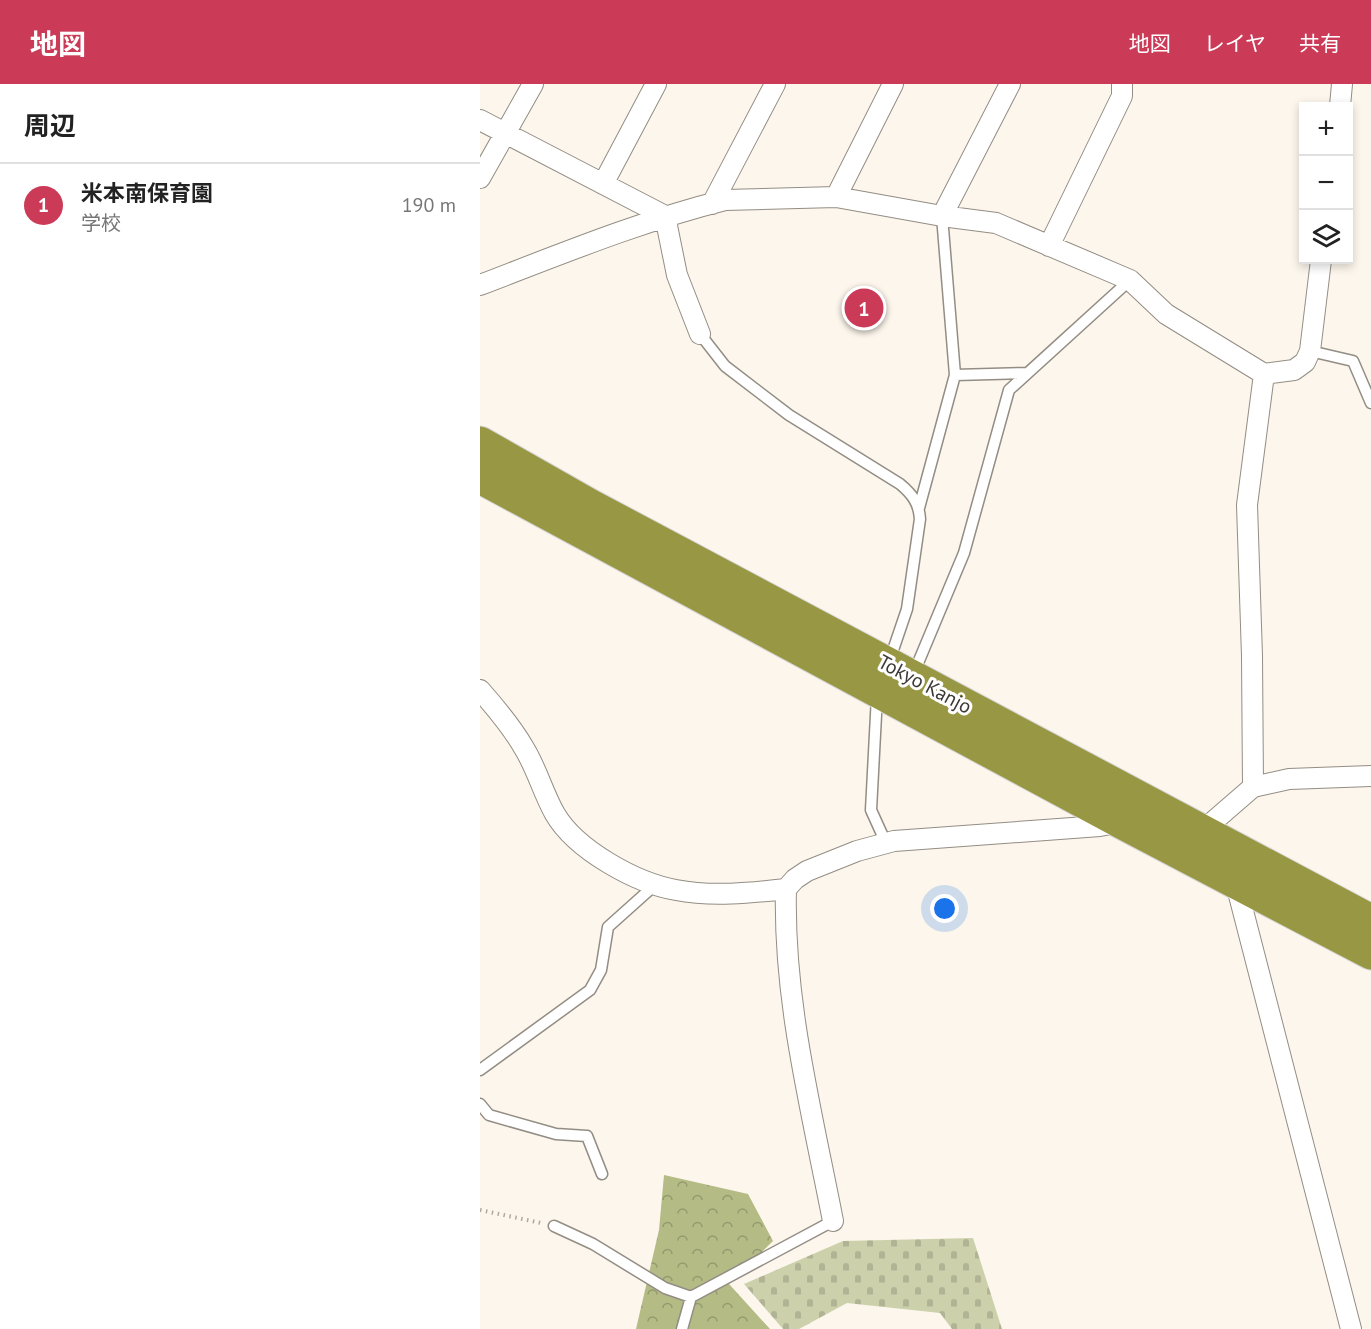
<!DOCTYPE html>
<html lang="ja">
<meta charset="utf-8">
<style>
body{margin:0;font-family:"PT Sans","Noto Sans JP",sans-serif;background:#f6f6f6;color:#222}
.controls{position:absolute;right:18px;top:18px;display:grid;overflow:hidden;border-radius:0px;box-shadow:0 3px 9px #0003}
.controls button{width:54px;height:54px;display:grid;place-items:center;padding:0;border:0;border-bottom:2px solid #e0e0e0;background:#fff;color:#222;font:30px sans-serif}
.you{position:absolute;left:465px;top:825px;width:21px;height:21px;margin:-15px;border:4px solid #fff;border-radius:50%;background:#1a73e8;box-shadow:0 0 0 9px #1a73e833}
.badge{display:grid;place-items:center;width:39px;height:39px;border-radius:50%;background:#cb3b58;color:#fff;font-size:20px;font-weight:700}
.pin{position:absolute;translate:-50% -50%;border:3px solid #fff;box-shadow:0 2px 6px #0006}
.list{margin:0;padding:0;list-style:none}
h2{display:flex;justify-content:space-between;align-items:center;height:78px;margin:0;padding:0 24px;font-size:26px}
h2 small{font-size:20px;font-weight:400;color:#767676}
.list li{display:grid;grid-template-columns:39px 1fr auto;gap:18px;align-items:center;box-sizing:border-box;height:84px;padding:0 24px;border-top:2px solid #e0e0e0}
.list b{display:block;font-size:22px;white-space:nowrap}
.list p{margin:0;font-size:20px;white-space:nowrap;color:#767676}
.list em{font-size:20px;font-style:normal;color:#767676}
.icon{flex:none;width:33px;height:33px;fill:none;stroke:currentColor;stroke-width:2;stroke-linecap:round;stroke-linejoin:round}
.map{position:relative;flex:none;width:891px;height:1245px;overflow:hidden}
header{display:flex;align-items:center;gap:36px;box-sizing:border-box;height:84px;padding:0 30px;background:#cb3b58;color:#fff}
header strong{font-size:28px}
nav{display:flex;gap:33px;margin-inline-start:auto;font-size:21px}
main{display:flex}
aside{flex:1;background:#fff}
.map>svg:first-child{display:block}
.forest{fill:url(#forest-crowns)}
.cemetery{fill:url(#cemetery-stones)}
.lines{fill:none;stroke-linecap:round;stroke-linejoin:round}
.lane-casing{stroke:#938d84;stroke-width:13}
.street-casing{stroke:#938d84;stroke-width:22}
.highway-casing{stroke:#d8d7d7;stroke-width:35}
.path{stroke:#ada8a1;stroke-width:4;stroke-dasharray:1.5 4.5;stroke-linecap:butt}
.lane{stroke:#fff;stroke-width:10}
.street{stroke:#fff;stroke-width:20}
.highway{stroke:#989743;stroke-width:33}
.labels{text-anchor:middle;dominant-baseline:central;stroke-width:6;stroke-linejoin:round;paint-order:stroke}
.street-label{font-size:20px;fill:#3c3936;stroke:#fff}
</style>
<header>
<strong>地図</strong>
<nav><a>地図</a><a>レイヤ</a><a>共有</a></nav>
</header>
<main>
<aside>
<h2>周辺<small></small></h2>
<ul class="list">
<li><span class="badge">1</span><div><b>米本南保育園</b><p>学校</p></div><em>190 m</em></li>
</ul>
</aside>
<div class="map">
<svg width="891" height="1245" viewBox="0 0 891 1245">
<defs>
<pattern id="forest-crowns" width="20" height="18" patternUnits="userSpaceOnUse" patternTransform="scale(1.5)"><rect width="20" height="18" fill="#b4bb85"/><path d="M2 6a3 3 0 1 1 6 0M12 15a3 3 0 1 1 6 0" fill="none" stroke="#94996e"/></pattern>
<pattern id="cemetery-stones" width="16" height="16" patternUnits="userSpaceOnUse" patternTransform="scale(1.5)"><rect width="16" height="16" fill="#ccd1ab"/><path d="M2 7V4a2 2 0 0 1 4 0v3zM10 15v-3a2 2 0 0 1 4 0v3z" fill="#b0b494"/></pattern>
</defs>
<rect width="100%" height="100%" fill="#fcf6ec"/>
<!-- forest -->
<path class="forest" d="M184 1091 268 1110 293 1157 249 1200 290 1245H156L179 1146Z"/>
<!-- cemetery -->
<path class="cemetery" d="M493 1154 522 1245H472L460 1229 367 1219 319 1245H303L264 1200 363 1157Z"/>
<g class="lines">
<defs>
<path id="lane" d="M220 250 245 282 309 331 420 400C432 410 439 419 440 435L427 525 409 578
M830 267 873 277 891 319
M475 291 547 289
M439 424 475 291 462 132
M433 591 484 469 529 306 650 196
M397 612 391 726 406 759
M0 986 110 906 121 886 128 843 176 800
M0 1020 9 1031 76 1050 107 1052 122 1090
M74 1142 113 1160 185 1204 211 1213 353 1137
M202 1245 211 1213"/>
<path id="street" d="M860 22 862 0
M0 36 185 132
M0 94 53 0
M123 100 176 0
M356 113 413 0
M232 120 295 0
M185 132 197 191 220 250
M462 132 530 0
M569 162 642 12V0
M0 201C81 170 161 137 245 116L356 113 462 132 516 139 650 196 686 230 784 290 814 286 825 278 830 267 841 176
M0 606C16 624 32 643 44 664 57 685 63 709 75 730 96 766 156 799 196 806 232 813 270 809 306 805
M773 703 772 572 767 421 784 290
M721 748 773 703 809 695 891 692
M755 796 871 1245
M353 1137C332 1028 303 917 306 805L315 795 327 787 377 767 414 757 620 742 641 738"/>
<path id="highway" d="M0 359 111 422 891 837
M0 393 641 738 891 869"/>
</defs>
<!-- lane casing -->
<use href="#lane" class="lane-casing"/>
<!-- street casing -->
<use href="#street" class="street-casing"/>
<!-- highway casing -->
<use href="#highway" class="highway-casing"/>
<!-- path -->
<path class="path" d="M0 1126 61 1139"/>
<!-- lane -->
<use href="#lane" class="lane"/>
<!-- street -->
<use href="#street" class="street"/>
<!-- highway -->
<use href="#highway" class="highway"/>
</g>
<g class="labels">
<!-- street labels -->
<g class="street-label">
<text transform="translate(445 600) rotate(28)">Tokyo Kanjo</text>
</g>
</g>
</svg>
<div class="controls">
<button>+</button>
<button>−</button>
<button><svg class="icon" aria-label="layers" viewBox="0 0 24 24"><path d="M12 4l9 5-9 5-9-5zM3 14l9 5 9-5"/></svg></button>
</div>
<div class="you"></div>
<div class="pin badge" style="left:384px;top:224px">1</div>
</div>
</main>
